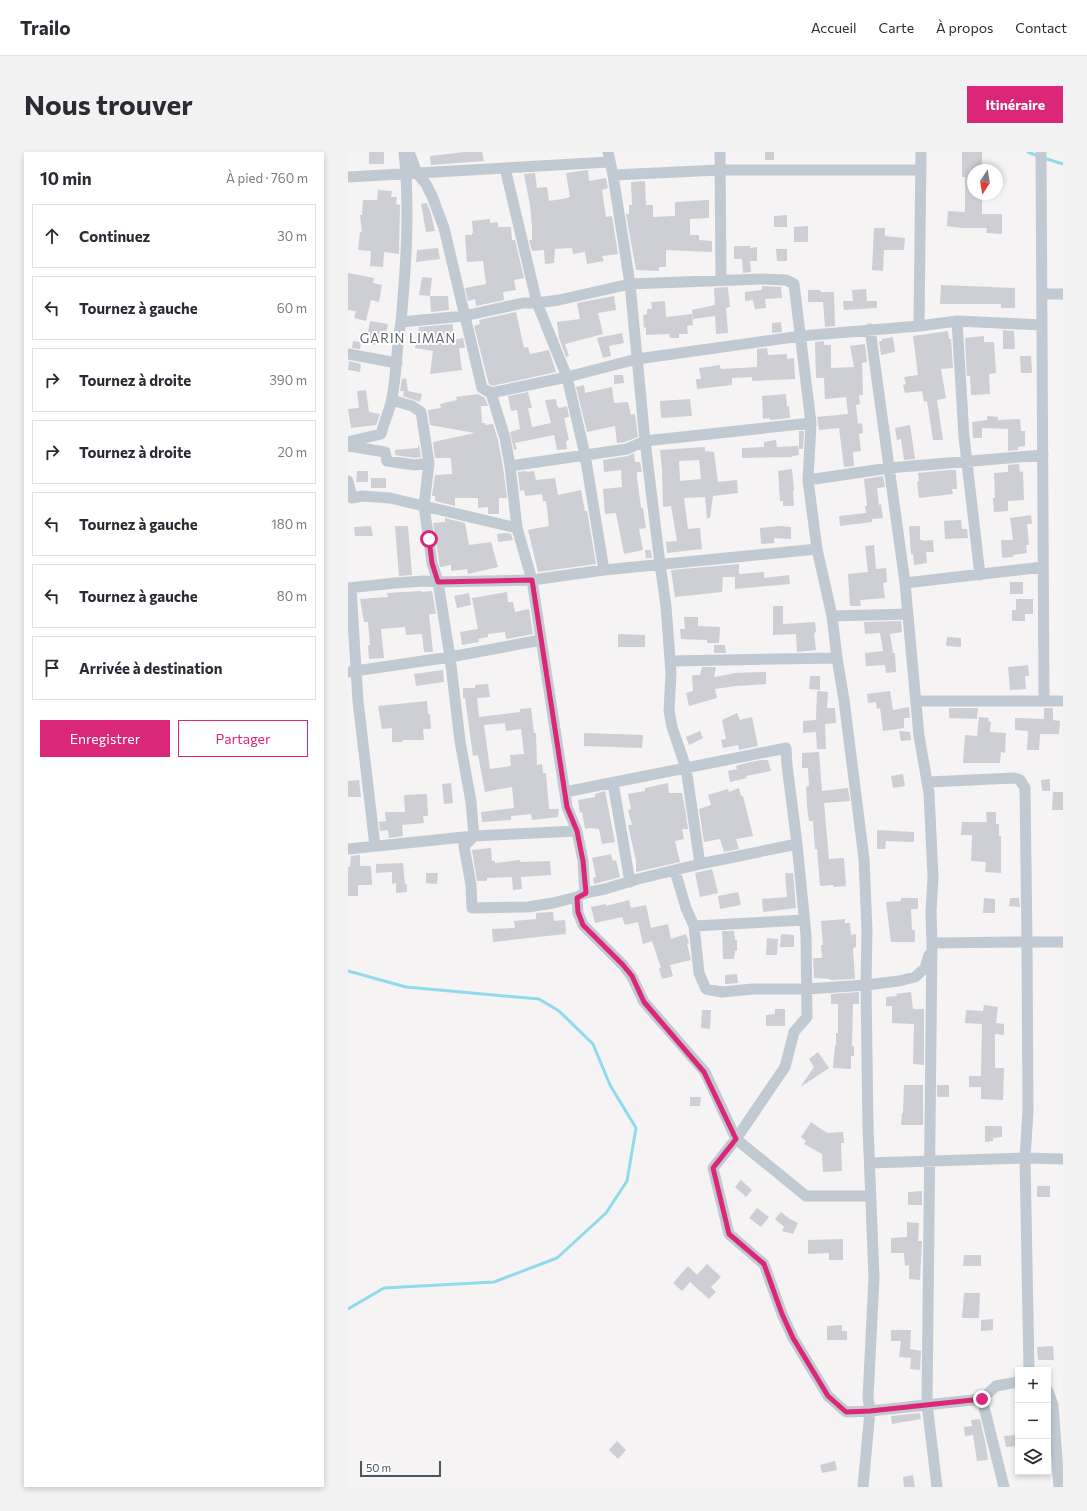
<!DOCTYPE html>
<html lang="fr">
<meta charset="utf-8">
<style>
body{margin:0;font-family:Commissioner,sans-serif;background:#f2f2f3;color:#2b2b33}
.controls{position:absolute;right:12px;bottom:12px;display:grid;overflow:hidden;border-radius:0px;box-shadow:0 2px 6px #0003}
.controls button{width:36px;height:36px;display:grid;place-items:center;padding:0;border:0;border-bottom:1px solid #e1e1e2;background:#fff;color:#2b2b33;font:20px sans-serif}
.compass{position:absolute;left:619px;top:12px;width:36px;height:36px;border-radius:50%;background:#fff;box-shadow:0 2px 6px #0003;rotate:192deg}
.scale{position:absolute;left:12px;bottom:10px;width:81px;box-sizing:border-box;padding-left:4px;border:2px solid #4a5661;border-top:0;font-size:11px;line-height:14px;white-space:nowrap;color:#4a5661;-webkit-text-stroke:3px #fff;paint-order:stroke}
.stop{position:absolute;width:12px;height:12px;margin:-9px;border:3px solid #db2777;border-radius:50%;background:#fff}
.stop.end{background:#db2777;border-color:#fff;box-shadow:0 1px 4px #0008}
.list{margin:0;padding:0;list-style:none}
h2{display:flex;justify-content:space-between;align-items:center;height:52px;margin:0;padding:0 16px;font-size:17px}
h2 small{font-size:13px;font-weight:400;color:#7c7c81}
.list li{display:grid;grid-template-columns:26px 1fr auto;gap:12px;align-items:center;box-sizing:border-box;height:64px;margin:0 8px 8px;padding:0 8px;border:1px solid #e1e1e2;border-radius:0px}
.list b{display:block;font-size:15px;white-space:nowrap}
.list em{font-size:13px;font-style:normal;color:#7c7c81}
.actions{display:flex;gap:8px;padding:12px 16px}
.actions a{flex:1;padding:9px 0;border:1px solid #db2777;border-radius:0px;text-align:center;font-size:14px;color:#db2777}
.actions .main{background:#db2777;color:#fff}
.icon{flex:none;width:22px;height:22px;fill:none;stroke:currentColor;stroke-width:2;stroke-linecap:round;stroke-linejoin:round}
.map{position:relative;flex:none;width:715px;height:1335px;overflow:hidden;border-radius:0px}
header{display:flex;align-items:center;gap:24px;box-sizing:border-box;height:56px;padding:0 20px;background:#fff;border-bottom:1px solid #e1e1e2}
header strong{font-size:19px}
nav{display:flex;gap:22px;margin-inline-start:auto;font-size:14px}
.intro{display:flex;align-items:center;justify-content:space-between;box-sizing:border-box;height:96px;padding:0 24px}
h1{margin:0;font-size:28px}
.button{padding:10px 18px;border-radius:0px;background:#db2777;color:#fff;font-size:14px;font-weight:700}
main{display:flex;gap:24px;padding:0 24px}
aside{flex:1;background:#fff;border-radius:0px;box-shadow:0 2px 6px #0003}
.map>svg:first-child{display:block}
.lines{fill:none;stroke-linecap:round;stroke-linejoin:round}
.stream{stroke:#90daee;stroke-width:3}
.building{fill:#cdcfd5;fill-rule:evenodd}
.minor{stroke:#c1cad2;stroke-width:11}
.route{stroke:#db2777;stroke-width:5}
.labels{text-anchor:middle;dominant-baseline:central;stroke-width:4;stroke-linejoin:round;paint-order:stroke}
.quarter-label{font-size:13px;letter-spacing:1px;fill:#5f6368;stroke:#fff}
</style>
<header>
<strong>Trailo</strong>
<nav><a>Accueil</a><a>Carte</a><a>À propos</a><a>Contact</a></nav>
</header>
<div class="intro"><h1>Nous trouver</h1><a class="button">Itinéraire</a></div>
<main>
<aside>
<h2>10 min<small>À pied · 760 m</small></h2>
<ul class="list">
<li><svg class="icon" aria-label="ahead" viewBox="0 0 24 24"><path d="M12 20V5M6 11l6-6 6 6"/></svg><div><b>Continuez</b></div><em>30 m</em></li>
<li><svg class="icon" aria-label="left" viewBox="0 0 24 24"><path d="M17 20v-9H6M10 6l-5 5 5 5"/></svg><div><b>Tournez à gauche</b></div><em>60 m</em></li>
<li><svg class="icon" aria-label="right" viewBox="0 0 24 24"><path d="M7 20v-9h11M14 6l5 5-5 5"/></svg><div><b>Tournez à droite</b></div><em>390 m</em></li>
<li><svg class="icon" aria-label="right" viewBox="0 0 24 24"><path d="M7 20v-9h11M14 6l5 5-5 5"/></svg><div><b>Tournez à droite</b></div><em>20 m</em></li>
<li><svg class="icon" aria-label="left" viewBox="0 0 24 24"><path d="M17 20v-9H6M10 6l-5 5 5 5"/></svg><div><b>Tournez à gauche</b></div><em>180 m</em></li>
<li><svg class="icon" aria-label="left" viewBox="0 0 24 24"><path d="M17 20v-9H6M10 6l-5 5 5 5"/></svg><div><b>Tournez à gauche</b></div><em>80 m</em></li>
<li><svg class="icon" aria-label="arrive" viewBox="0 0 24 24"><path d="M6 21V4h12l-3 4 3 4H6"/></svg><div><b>Arrivée à destination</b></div></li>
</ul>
<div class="actions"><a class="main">Enregistrer</a><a>Partager</a></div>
</aside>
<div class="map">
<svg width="715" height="1335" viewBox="0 0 715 1335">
<rect width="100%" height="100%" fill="#f5f3f3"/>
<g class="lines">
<!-- stream -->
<path class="stream" d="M680 0 690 4
M696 6 715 12
M0 819 58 835 191 847 211 859 245 892 262 933 288 976 279 1029 258 1061 209 1106 146 1130 36 1136 0 1157"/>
</g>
<!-- building -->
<path class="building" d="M21 0H36V12H21Z
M117 0H134L136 9 83 13 82 4Z
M417 0H426V8H417Z
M614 0H634V18H625V42H634V62H654V82L638 81 639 76H613L599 74 600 59 617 60V25H614Z
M240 18 241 29 258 26 260 36 254 38 258 65 264 64 270 102 254 104 256 109 239 112 237 100 225 102 224 96 207 97 206 111 197 112 196 98 184 99 181 88H184V74L182 53 176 22 187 21 189 36 199 35 201 49 220 46V45H222L218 21Z
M297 29 298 53H305V65L327 64V50L361 48V66L342 67V83H351V88L364 89V100L318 98V115H311V119L288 118 278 62H281V53H284L283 30Z
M30 38 44 39 43 45H49L48 52 52 53 51 102 36 100 35 115 22 114 23 99 10 98 12 80H14L12 63H14L15 48H29Z
M79 51 83 62 87 79 78 80 73 52Z
M439 63V75H426V64Z
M142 67V71L150 70V75H163L164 88H167L176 126 166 128 168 138 155 140 156 148 128 154 127 147 120 149 117 136 138 132 135 109 119 110 117 83H124V81H125L124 69Z
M460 74V90H446V75Z
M526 76H537V84L557 86 556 98H536L535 119 524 118Z
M386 94H402V96L409 95V109H402L403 120 395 121 394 107H386Z
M90 96 92 107 68 110 69 98Z
M428 97H439V109H429Z
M0 121 26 126 25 131 34 133 31 150 23 148 18 169 6 166 8 159 0 158Z
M74 125 84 126 82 144 71 143Z
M593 133 667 136V156H653V152H592Z
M414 134 433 135 434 146 417 147 418 156 407 157 405 148 397 149V140L414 138Z
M379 135 380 136 382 155 378 156 380 181 368 182 367 164 345 167 344 158 367 153 366 136Z
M518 137 519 149H529V156L496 158 495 149H505L504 138Z
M460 138H472L473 140H486L487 174 477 175 475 150H460Z
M82 144H100L101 158 83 160Z
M266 144 268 158 250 161 255 182 217 192 221 204 218 205 211 186 209 170 232 167 229 151Z
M317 149 318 165 344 162 345 173 339 174 340 182H331V186H322L321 182 298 183V175L296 176 295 163 299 162V157H304L303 150Z
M168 160 176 196 180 195 182 202 201 198 208 220 144 234 141 232 138 221 126 174 132 172 131 168Z
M22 169 40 172 37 186 29 185 27 193 18 191Z
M433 170 434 180 424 181V171Z
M105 172V188L115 186 117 196H111L114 218 82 222 85 199 67 196 71 175Z
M655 178 666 179 667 197H655Z
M600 179 601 187H603L605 216 593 217 598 246 589 248 595 288H585L579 249 576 250 574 239 557 241 555 233 558 232 556 225 570 223 565 184Z
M274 181 276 191 261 194 263 204 255 206 249 186Z
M636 184V190H646L648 221 641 222 642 242 623 243 622 224H619L617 186Z
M545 185 547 200 533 203 531 189H534V187Z
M5 189 13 190 12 197 4 196Z
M476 189V193H483V216L506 215 502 194 517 192 519 210 514 211 515 243H511L512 252 508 253 510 272 514 271 515 281 511 282 513 299 505 300 506 314 496 315 491 276 471 278 469 265 500 262 498 245 477 247 476 226H468L467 190Z
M419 196 420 203 439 202V207L446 206 447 227 404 229V225L384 226V233L349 237 348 227H353L351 216 372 213V216L374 217 409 215V197Z
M672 204H683L684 221H673Z
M1 209 13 212 12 220 0 218Z
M266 223H275L276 231 266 232Z
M58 226 60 239 74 242 72 250 55 244 56 239H52L54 227Z
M236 233 237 241 264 235 266 251 280 250 283 263 287 262 290 285 277 290 269 291 267 274 239 280 228 235Z
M18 238 21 260 32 262 28 273 3 276 0 257 11 256 9 239Z
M180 240 184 256H180L184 275 203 271 197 248 208 247 209 254H210L211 256 219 254 221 265 216 266 221 288 218 289 219 297 209 298 206 283 167 291 169 297 166 298 162 280 172 277 169 258 163 259 160 244Z
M130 242 137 246 140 254H133L134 271H137V273L145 272 150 288 155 315 159 346H151V362H140V355L130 356V346H107V354L87 349V344H84L87 323 104 322 103 306H87L85 290 127 281 82 273 80 258 93 256 92 252 109 248 108 245Z
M438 242 439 255 441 254 442 266 422 268V266L415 267 414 244Z
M342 247 344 264 313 266 312 249Z
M639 264 650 265V268L672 267 673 279H677V294L670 295V298L660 299V277L634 276V286H625L624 270 639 268Z
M562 273 567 307 556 308 553 287 549 288 547 276Z
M451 279H456L455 297H451Z
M428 288 429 295 450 294 451 303 444 304V305L394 306V296L416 295V290Z
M70 293H71L73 305 67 306 47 303V298L70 296Z
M357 295V299L366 300 370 330 389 328 390 341 365 344 362 366H359L357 345 336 346 340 377 352 376 354 397 319 401 318 390 329 389 323 354 315 355 314 318 312 298ZM351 308 353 327 332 329 331 309Z
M286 301 287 310H292L294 320H289V325L293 356H295L298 376 291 377 295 398 276 402 268 361 257 362 255 337 274 335 273 318 256 320 255 308 280 304Z
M671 312 672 320 675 319 676 348 660 349V359L646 360 645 346H647L646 321 660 320V313Z
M444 317 446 338 445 340 446 354H435V349H432L430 319Z
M601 318H608L609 337H604L605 342 571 346 569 330 571 329 570 321Z
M9 319H20V330H8Z
M178 319 179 320 186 319 188 328 207 326 210 343 233 338 237 359H239L248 412 190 420 180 378 201 374 198 349H195L194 342 177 344 176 338 172 339 170 320Z
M535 324 537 335 529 336 531 353 533 352 535 366 524 367V370L492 374 491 364 518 361 517 354H519L516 327Z
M23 326H38V336H23Z
M683 363 684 372H679L681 393H678L679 401 665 403V405L654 406 653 388H665L662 366Z
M97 366 117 371 121 393 143 390 150 415 120 422 119 417 103 419V413L92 415 85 371 97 370Z
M613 368 614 377H619L620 386 597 387 596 369Z
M23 374 25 384H7L6 375Z
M47 374H60L64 423 51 424Z
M432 374 443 375V387L426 386V391L413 392 412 376Z
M561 374H572V388H575V389L585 388 586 400H578L579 411 566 413 565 402H563Z
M158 381 163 382 165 388 150 390 149 382Z
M526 393 528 417 538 416 539 430 535 431 537 446 512 448 513 454H502L500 422 520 420 517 394Z
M297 398H303L304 406H298Z
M391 412V422L416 420V426L441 423 442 432 387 437V425H375L374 440 327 445 323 418Z
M662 430H675V442H662Z
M73 439 74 440 84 439 88 462H81L85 500H76L74 482 58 483 57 475 33 477 36 506 21 507 20 493H22L20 470H16L12 447 40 445 39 441Z
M159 440 160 450H165L167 460 181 457 185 482 158 487 157 480 140 482V485L130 487 131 490 114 493 112 480 130 477 124 446Z
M121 441 123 453 109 456 106 444Z
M668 447H685V462H677V469H664V458H668Z
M425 454H435V472L467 470 468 480 466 481 468 498 449 500 448 482 425 483Z
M336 465H350V474L372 475 371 491H359V488L333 487 332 477H337Z
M553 469 554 480 542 482 545 501H547L548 520 538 521 537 513 518 514 517 501 535 499 532 481 517 482 516 470Z
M270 482 297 483V495H270Z
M599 485 613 486V495L598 494Z
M366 493H377L378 501H366Z
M680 513 681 524H677L678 537 662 538 660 515Z
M354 515H368L366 525 388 521 418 520V532L388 534 367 537 369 546 341 554 338 541 345 539 344 523H352Z
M95 518 96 530 68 534 66 522Z
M462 524H472V538L461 537Z
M140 532 142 545 129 546 131 565 172 560V557L183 556 186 581H188L189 613 194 612 195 621H198L201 657H211L210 665 184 668 183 662 163 664V668L134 670 133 660 166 656 164 635 137 640 130 603 125 604 117 546H115V536H127V533ZM157 571 158 579 173 577 176 602 162 603 163 614 142 617 136 573Z
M469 539 480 540 479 556H487L488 571 477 572 478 597H469L468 580 455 581V569L468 568Z
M542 539 545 558 561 555 562 566H556V576L535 579 532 556 529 557 528 550 520 551 519 542Z
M79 549 80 562H82L83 577H75L76 588H55V590H44V576L34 577 30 554Z
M601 556H630L629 567 601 566Z
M696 556H705V568L712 569 711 582H692L691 598H679L680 579 667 578V566L696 567Z
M389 561 392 568 404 565 410 594 391 598 390 593 375 596 373 588 378 587 374 568Z
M631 565 641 566 640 569 643 570 642 580 658 581 657 601 653 600 652 611H615L617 583 629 584Z
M352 579 355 586 341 593 338 585Z
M551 579 562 580 563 588 553 589Z
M236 581 295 583 294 596 236 594Z
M471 600 474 639 500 636 502 649 476 651 481 707 496 706 498 734 486 735 485 733 472 734 469 697H467L465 669H461L459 655 458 635 461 634 460 616H454V601Z
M413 608H420L423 619 398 624 399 626 382 630 380 619 389 617 388 614 394 612Z
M555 622 557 634 545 636 543 624Z
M702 627V639H694L693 628Z
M11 628 13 645H0V629Z
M103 631 105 651 96 652 94 632Z
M320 631 321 641H334L338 662 340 677H334L336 687 327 689 332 710 288 720V709L280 673H284L280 658 283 657 280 642 297 639V636Z
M391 636 393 644H395L405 684 388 687 391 697 376 700 372 687 356 690 351 657 363 653 360 643 380 637 381 640Z
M257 639 267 690 254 692 251 677 242 676 237 677 234 660 232 661 230 648 247 645V642Z
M705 640H715V658H704Z
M79 642 80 664H75L76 671 54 673 55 684 41 686 40 678 32 679 31 670 38 669 37 660H57L56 643Z
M638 660H648V672H651V684H653V721L637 720 638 710 623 709 624 683H613L614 670H639Z
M529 678 566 680V690L538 689 537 697H529Z
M143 696 144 709H147V711L172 708V710L202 709 203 723 173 725 174 737 165 738 164 725 139 726V729H129L124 698Z
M263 702 265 709 268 708 272 725 246 732 245 726 248 725 244 706Z
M12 703V714H23L24 733H10V744H0V715H2L3 704Z
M55 711 57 732H59V740L48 741V731L44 732V720L28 721V712Z
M364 717 370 741 352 745 347 721Z
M78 721H90L89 732 78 731Z
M437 721H445L448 756 415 760 414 747 439 745Z
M390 740 393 753 372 757 370 744Z
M553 746H570V757H563L564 778H567V790H543L538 750 553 749Z
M636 746 647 747V761H635Z
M662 746H671L672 755 661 754Z
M281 748 283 756 298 753 303 776 320 772 323 787 338 782 341 791 339 792 343 808 322 813 325 824 314 827 311 816H313L304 789 295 792 290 770 277 773 274 765 247 771 243 755 258 752V754Z
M205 760 206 769 217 768 218 782 145 790 144 777 167 776 166 769 188 767V761Z
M497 767V771H502L503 783 508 782V795L505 796 507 827 482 828V827L466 826 465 806H474L473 793H475L473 769Z
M374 779H386L387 788H389V799H387L386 807H375Z
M433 782 446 783V795H432Z
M419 786 430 787 429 803H418Z
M389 822 390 831 377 832V823Z
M511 840V852H505L504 894H506V904H503V917L485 916 487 893H488V881H490V852H483V842Z
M563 840 565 857H576V913L565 912 566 872 544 871V854H538V845L549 844 548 842Z
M636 853 650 855 648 871 656 872V883L647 882V916H656L655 948 633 947V935H621V924H633L634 872 617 871 618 858 635 859Z
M427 857H437V874H418V863L427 862Z
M354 858H363L362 877 353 876Z
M470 900 481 916 454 934H453L466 915 461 907Z
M556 933H575V973H553L554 961H555Z
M589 933H601V945H589Z
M342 945H353L352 954H342Z
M463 970 479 981 495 980 496 991H493L494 1019 475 1020 474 1002 456 992 458 989 453 985Z
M637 974H654V985L645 986V989L637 990Z
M393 1028 404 1038 398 1045 387 1035Z
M689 1034H702V1045H689Z
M574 1039V1053H560V1040Z
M409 1056 421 1065 413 1075 401 1066Z
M433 1060 442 1067 450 1071 445 1082 434 1079 436 1075 427 1067Z
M559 1070 571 1071 570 1089H574L572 1128 561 1127V1113L557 1114 556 1101H543V1086L559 1085Z
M495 1087V1108H481V1101L460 1102V1088Z
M616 1103H633V1114H615Z
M359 1112 373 1125 363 1135 368 1140 361 1147 342 1130 334 1139 325 1131 340 1114 349 1123Z
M616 1141H632L631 1166H614Z
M645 1167V1178L633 1179V1168Z
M494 1173V1179H499V1188H479V1174Z
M543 1178H563L562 1197 573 1199 572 1218 562 1217 563 1206 551 1205 553 1189H543Z
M705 1194 706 1208H690L689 1195Z
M572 1261 573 1267 544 1272 543 1264Z
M632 1267 638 1294 640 1308 629 1309 625 1283 617 1284 616 1275 624 1274 623 1268Z
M667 1283 668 1294 658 1295 656 1284Z
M269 1289 278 1298 270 1307 261 1298Z
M487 1309 489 1318 474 1321 472 1313Z
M565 1323 567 1335H556L555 1325Z"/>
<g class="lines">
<!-- minor -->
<path class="minor" d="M61 0 69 21 78 32 84 44 96 76 134 236 143 241 157 286 162 314 169 376 184 428 219 655 229 679 235 709 237 741 229 745
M260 0 265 23 282 132 297 289 312 412 318 454 323 521 321 559 324 575 338 616 352 712
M372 0 373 128
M693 0 696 549
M157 16 189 151 219 225 237 303 256 418
M265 23 372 18H573
M0 25 261 10
M694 142H715
M609 169 616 285 632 423
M53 170C58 114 62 56 56 0
M571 174 573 0
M522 177 557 431 571 584 581 641 585 725 583 760 584 791 579 1252 589 1335
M0 202 49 211
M143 241 219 225 289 207 453 184 571 174 609 169 694 173
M44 248 64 254 73 260 81 311
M0 290 33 282C36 270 42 258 44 246 49 221 48 195 53 170L116 164 175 151H189L211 148 282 132 414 127 438 128 446 132 463 271 460 328 469 397 484 464 489 506 496 548 516 707 519 779 518 833 520 975 526 1126 520 1246 522 1259 515 1335
M0 294 37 300 39 309 67 313 81 311 76 354 84 411 90 430 102 505 112 589 123 650 126 684 229 679
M162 314 279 297 297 289 463 271
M460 328 541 316 695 303
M0 329 4 346 14 344 42 346 169 376
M557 431 695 415
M0 436 47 431 76 429 90 430 184 428 256 418 469 397
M3 436 10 549 27 694
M484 464 560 462
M323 509 489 506
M0 520 102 505 193 488
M568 549H715
M580 630 666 626 672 628 677 636 679 790H715
M265 631 282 730
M217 640 438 596 439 613 449 692 458 783 459 865 446 880 437 915 388 987 458 1044H523
M0 697 126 684 116 694 123 733 124 756 180 755 205 751 229 745 230 761 235 773 275 813 284 825 296 850 357 920 388 987 365 1016 381 1082 416 1112 434 1162 445 1186 480 1244 498 1260 522 1259 634 1247 648 1234 670 1230
M327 719 338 756 346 774 351 821 358 837 374 840 405 837H459L518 833 551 829 567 825 577 816 581 803
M237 741 257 737 290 727 352 712 449 692
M346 774 456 768
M584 791 679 790 680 959 677 1006 681 1218
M522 1011 677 1006 715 1007
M700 1239 705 1253 711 1335
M634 1247 656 1335"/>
</g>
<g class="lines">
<!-- route -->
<path class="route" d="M81 387 84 411 90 430 184 428 219 655 229 679 235 709 238 741 229 746 230 760 235 773 275 813 284 824 296 850 356 920 388 987 365 1016 381 1082 416 1112 434 1162 445 1186 480 1244 498 1260 522 1259 634 1247"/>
</g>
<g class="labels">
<!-- quarter labels -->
<g class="quarter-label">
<text x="60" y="186">GARIN LIMAN</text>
</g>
</g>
</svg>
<div class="controls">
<button>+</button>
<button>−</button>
<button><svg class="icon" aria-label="layers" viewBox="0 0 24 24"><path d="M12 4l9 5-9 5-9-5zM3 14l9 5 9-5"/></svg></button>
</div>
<svg class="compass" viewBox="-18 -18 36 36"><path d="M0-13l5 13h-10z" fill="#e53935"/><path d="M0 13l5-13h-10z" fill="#7c7c81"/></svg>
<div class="scale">50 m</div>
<div class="stop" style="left:81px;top:387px"></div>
<div class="stop end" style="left:634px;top:1247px"></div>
</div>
</main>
